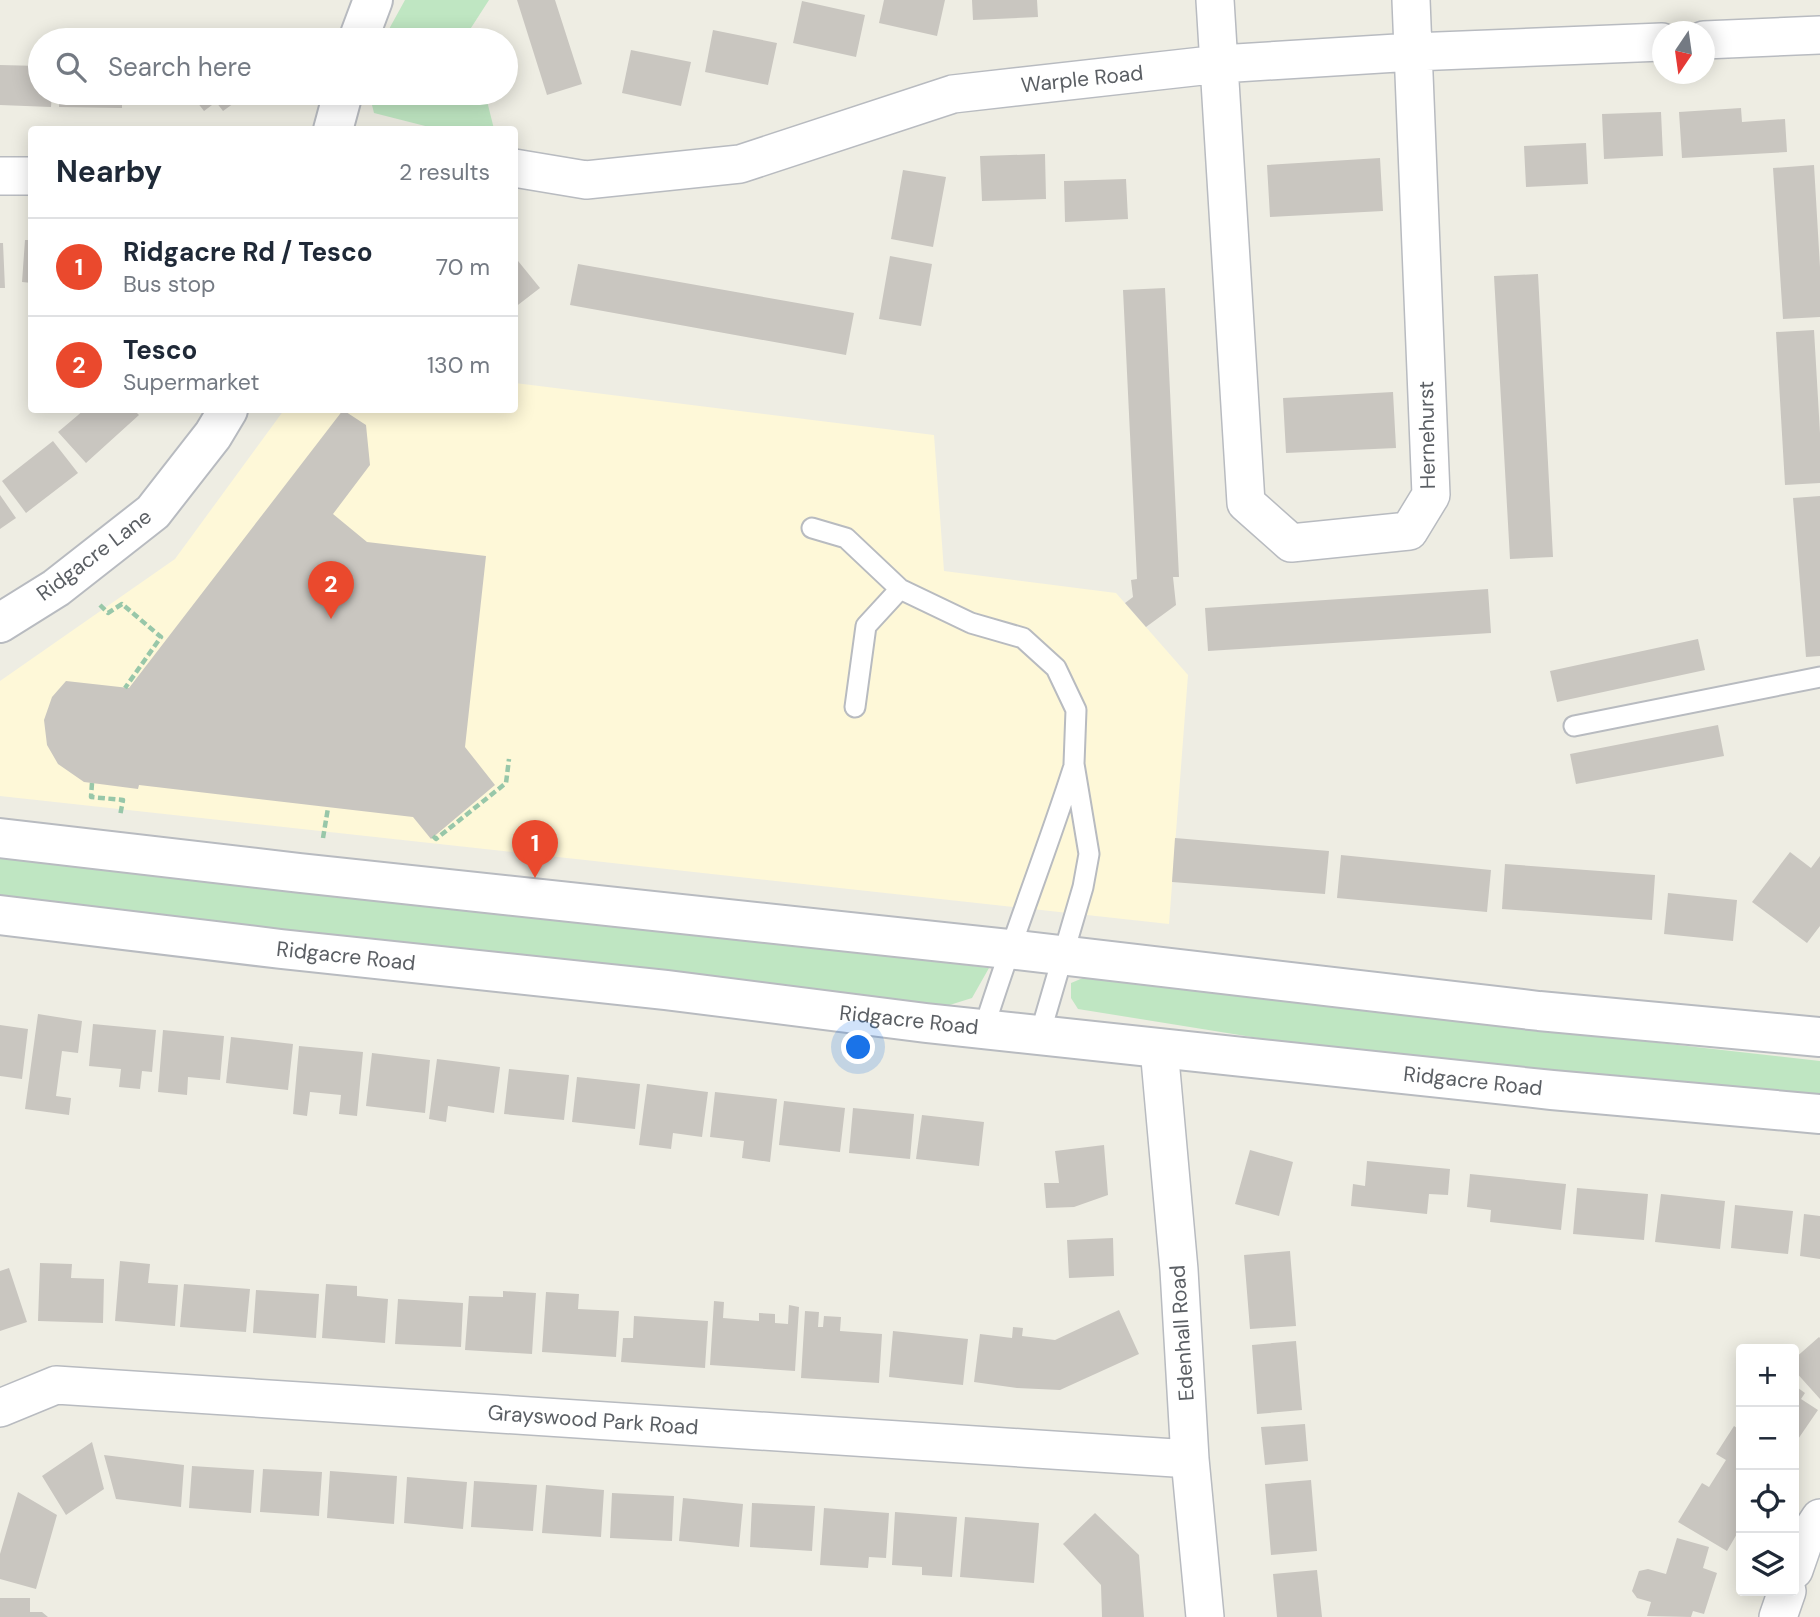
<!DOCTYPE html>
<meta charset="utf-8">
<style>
body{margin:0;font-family:"DM Sans",sans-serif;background:#f2f2f3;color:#1f2937}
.controls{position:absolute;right:21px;bottom:21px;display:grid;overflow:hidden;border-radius:7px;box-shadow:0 4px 18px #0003}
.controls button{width:63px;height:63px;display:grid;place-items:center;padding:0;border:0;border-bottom:2px solid #e0e1e3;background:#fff;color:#1f2937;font:35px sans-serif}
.compass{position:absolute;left:1652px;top:21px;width:63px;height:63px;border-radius:50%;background:#fff;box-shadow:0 4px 18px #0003;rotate:193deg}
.you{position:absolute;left:859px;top:1048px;width:24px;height:24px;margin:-18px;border:5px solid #fff;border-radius:50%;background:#1a73e8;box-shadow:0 0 0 10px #1a73e833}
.badge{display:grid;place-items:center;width:46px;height:46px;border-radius:50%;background:#ea492d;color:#fff;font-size:23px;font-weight:700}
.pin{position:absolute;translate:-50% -58px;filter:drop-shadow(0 2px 4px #0008)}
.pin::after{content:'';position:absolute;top:37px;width:24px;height:21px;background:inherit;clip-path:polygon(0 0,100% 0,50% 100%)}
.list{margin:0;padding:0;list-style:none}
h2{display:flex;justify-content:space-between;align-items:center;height:91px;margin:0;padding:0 28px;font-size:30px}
h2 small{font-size:23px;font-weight:400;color:#747a83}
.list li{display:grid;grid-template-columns:46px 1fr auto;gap:21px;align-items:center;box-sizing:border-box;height:98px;padding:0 28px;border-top:2px solid #e0e1e3}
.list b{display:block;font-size:26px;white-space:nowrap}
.list p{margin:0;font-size:23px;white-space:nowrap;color:#747a83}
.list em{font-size:23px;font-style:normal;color:#747a83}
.icon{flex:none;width:38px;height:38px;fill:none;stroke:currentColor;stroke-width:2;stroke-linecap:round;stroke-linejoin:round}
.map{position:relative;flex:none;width:1820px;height:1617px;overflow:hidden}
.search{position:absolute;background:#fff;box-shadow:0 4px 18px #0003;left:28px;top:28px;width:490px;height:77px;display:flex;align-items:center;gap:18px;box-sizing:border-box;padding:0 24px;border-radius:38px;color:#747a83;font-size:26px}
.panel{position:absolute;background:#fff;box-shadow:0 4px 18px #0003;left:28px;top:126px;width:490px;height:287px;border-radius:7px}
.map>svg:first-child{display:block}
.commercial{fill:#fef8d8}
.green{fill:#bfe6c2}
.building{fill:#c9c6c0}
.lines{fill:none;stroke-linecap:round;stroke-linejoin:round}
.service-casing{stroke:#b8bbc0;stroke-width:23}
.minor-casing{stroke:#b8bbc0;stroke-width:40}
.tertiary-casing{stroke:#b8bbc0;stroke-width:42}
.path{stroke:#98c7a9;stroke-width:4.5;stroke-dasharray:7 3.5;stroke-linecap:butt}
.service{stroke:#fff;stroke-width:19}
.minor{stroke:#fff;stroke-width:37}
.tertiary{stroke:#fff;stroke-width:38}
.labels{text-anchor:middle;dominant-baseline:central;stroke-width:7;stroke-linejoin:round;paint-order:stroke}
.street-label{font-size:21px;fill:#5b5f64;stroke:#fff}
</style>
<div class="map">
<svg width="1820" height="1617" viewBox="0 0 1820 1617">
<rect width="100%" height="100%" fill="#eeede3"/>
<!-- commercial -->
<path class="commercial" d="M515 383 934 435 944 571 1116 593 1188 675 1169 924 0 796V681L175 559 284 410H514Z"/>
<!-- green -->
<path class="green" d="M405 0H489L469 31 471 40H383Z
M369 93H485L494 129H437L374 113Z
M0 856 584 918 989 968 972 998 940 1008 0 898Z
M1083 978 1820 1061V1105L1352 1053 1078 1009 1071 998V983Z"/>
<!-- building -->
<path class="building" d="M517 0H555L582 84 547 95Z
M884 0H945L937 36 879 23Z
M972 0H1037L1038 17 973 20Z
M802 1 865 15 856 57 793 43Z
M713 30 777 43 768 85 705 72Z
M631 50 691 62 681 106 622 93Z
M0 65 40 66V93H52L51 107 0 105Z
M59 93H122V108L59 107Z
M129 93H145V103H129Z
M190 93H248L223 111 216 102 204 111Z
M1741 108 1742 122 1785 119 1787 152 1682 158 1679 112Z
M1661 112 1663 156 1604 159 1602 114Z
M1586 143 1588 184 1526 187 1524 146Z
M1045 154 1046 199 982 201 980 156Z
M1380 158 1383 211 1270 217 1267 165Z
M1814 165 1820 267V317L1783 319 1773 168Z
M903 170 946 177 933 247 891 239Z
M1126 179 1128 219 1065 222 1064 181Z
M25 240H32V283L22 282Z
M0 243H3L5 288H0Z
M514 256 540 288 514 308Z
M890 256 932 264 921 326 879 319Z
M578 264 854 313 846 355 570 305Z
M1538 274 1553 557 1510 559 1494 276Z
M1165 288 1179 577H1173L1176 605 1146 627 1125 603 1133 597 1131 580 1137 579 1123 290Z
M1814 330 1820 433V483L1785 485 1776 332Z
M1393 392 1396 448 1286 453 1283 398Z
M84 410H134L139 415 86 463 58 432Z
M343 410 366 425 370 465 333 514 367 542 486 556 465 747 495 785 431 839 413 817 139 785 138 789 92 783 84 782 58 764 47 745 44 720 52 697 66 681 129 688Z
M53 441 78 473 26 513 2 481Z
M0 495 16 518 0 529Z
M1820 496V656L1806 657 1793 498Z
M1488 589 1491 633 1208 651 1205 608Z
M1698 639 1705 670 1557 702 1550 671Z
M1718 725 1724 756 1576 784 1570 754Z
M1175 838 1329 851 1325 894 1172 882Z
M1790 852 1811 868 1820 856V926L1807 943 1752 902Z
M1341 855 1491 870 1487 912 1337 898Z
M1505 864 1655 875 1652 920 1502 909Z
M1668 893 1737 900 1733 941 1664 934Z
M38 1014 82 1021 78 1053 62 1051 56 1096 71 1098 69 1115 25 1109Z
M93 1024 156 1030 152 1072 142 1071 140 1089 119 1087 121 1069 89 1066Z
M0 1025 28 1029 22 1079 0 1076Z
M163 1030 224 1036 220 1080 188 1077 187 1095 158 1092Z
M231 1037 293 1044 288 1090 226 1083Z
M299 1046 363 1052 357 1116 339 1114 341 1095 310 1092 307 1116 293 1114Z
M372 1053 430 1060 425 1113 366 1106Z
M437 1059 500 1067 494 1113 448 1106 446 1122 429 1119Z
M509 1069 569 1075 564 1120 504 1114Z
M577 1077 640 1084 635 1129 572 1122Z
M647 1084 708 1092 702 1137 673 1133 671 1149 639 1145Z
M715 1092 777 1099 770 1162 742 1158 744 1141 710 1137Z
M784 1101 845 1108 840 1152 779 1145Z
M853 1108 914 1114 910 1159 849 1153Z
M922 1115 984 1122 979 1166 916 1159Z
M1104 1145 1108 1195 1074 1207 1046 1208 1044 1183H1059L1055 1151Z
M1250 1150 1293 1162 1279 1216 1235 1204Z
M1367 1161 1450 1169 1448 1195 1429 1194 1427 1214 1351 1206 1353 1184 1365 1186Z
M1470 1174 1566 1184 1561 1230 1490 1222 1491 1210 1467 1207Z
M1577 1188 1648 1194 1644 1240 1573 1234Z
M1661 1194 1725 1201 1720 1249 1655 1242Z
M1735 1205 1793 1211 1788 1254 1731 1248Z
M1804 1214 1820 1216V1259L1800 1256Z
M1113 1238 1114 1276 1069 1278 1067 1240Z
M1290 1251 1296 1326 1250 1329 1244 1255Z
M120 1261 150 1264 148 1283 178 1285 175 1326 115 1321Z
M40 1263 72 1264 71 1278 104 1279 103 1323 38 1321Z
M9 1268 27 1322 0 1331V1271Z
M184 1284 250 1289 246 1332 180 1327Z
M326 1284 357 1286V1296L388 1299 385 1343 322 1338Z
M256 1290 319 1294 316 1338 253 1333Z
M503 1291 536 1293 532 1354 465 1350 469 1296 503 1297Z
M546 1292 579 1294 578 1309 619 1311 616 1357 542 1352Z
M398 1299 463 1303 461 1347 395 1344Z
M714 1301 724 1302 723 1318 759 1321V1313L775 1314V1323L788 1324 789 1305 799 1307 795 1371 710 1365Z
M1119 1310 1139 1354 1060 1390 1017 1388 974 1382 980 1334 1012 1338 1013 1327 1023 1328 1022 1336 1055 1340Z
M805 1311 819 1312 818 1327H823L824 1316 841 1317 840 1331 882 1334 879 1383 801 1378Z
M634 1316 708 1321 705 1368 621 1362 623 1338H633Z
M893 1331 968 1339 963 1385 889 1377Z
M1819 1337 1820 1338V1399L1794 1370V1359Z
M1296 1341 1302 1410 1257 1414 1252 1345Z
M1794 1385 1805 1393 1801 1399 1818 1410 1794 1445Z
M1305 1424 1308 1461 1265 1465 1261 1427Z
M1734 1426 1741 1431V1527L1727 1551 1678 1522 1702 1483 1709 1487 1726 1460 1716 1454Z
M92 1442 104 1489 66 1515 42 1476Z
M104 1455 184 1465 181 1507 116 1499Z
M192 1466 254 1470 251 1513 189 1508Z
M263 1469 322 1472 319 1516 260 1512Z
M330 1471 397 1476 394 1524 327 1518Z
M407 1477 467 1482 463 1529 404 1523Z
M1311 1480 1317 1551 1271 1555 1265 1484Z
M474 1481 537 1485 533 1531 471 1527Z
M546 1485 604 1490 601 1537 542 1533Z
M18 1492 57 1515 36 1589 0 1579V1554Z
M612 1493 674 1496 672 1541 610 1538Z
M683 1498 743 1504 739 1547 679 1541Z
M752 1503 815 1506 812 1551 750 1547Z
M824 1508 889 1513 886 1558 869 1557 868 1568 820 1565Z
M895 1512 957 1517 952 1577 922 1575V1567L892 1565Z
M1095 1513 1139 1555 1144 1617H1102L1101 1585 1063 1544Z
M965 1517 1039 1523 1034 1583 960 1577Z
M1677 1538 1709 1547 1703 1568 1717 1573 1704 1614 1693 1611 1691 1617 1647 1616 1651 1602 1637 1598 1632 1591 1639 1571 1648 1569 1666 1574Z
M1317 1570 1322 1617H1277L1273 1574Z
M0 1598H30V1612H42L48 1617H0Z"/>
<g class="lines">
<defs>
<path id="service" d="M812 528 846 538 900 589
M855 707 866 626 900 589 971 623 1023 638 1056 668 1076 710 1074 764 1089 854 1083 887 1040 1034
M1574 726 1820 677
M984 1028C1011 941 1045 856 1073 769"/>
<path id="minor" d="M1215 0 1246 503 1291 543 1409 531 1431 495 1411 0
M1704 40 1820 35
M514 168 586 180 740 164 953 94 1220 64 1413 52 1662 42
M0 176H32
M1159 1048 1179 1270 1190 1459 1205 1617
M0 1408 56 1385 1190 1459
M1794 1570 1803 1544 1820 1518
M1778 1617 1787 1591"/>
<path id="tertiary" d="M358 40 373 0
M333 130 343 93
M0 623 56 588 153 512 213 435 228 410
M0 838 300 873 1008 949 1539 1011 1820 1037
M0 915 281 949 666 990 926 1023 1552 1090 1820 1114"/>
</defs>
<!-- service casing -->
<use href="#service" class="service-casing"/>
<!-- minor casing -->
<use href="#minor" class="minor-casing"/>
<!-- tertiary casing -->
<use href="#tertiary" class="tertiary-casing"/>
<!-- path -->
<path class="path" d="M100 605 108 613 122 604 161 637 125 688
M92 783 91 797 123 800 120 816
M433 836 436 839 506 783 509 759
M323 838 328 808"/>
<!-- service -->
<use href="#service" class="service"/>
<!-- minor -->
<use href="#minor" class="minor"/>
<!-- tertiary -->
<use href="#tertiary" class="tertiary"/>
</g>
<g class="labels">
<!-- street labels -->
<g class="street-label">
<text transform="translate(1082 79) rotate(-6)">Warple Road</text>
<text transform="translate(1427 435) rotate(-91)">Hernehurst</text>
<text transform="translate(94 555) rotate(-37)">Ridgacre Lane</text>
<text transform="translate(346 956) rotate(6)">Ridgacre Road</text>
<text transform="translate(909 1020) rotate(6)">Ridgacre Road</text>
<text transform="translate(1473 1081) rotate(6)">Ridgacre Road</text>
<text transform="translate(1182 1333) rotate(-94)">Edenhall Road</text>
<text transform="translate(593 1420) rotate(4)">Grayswood Park Road</text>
</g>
</g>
</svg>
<div class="controls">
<button>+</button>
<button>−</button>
<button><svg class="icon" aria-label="locate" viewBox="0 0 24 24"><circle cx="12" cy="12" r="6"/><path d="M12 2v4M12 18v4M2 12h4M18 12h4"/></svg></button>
<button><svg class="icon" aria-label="layers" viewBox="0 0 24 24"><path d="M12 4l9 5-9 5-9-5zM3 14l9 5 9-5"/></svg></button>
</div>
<svg class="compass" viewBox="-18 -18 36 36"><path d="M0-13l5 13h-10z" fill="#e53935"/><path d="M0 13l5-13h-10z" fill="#747a83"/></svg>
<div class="you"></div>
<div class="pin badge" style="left:535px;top:878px">1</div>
<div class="pin badge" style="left:331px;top:619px">2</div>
<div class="search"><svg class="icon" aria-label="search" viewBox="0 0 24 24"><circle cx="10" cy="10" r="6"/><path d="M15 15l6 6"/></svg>Search here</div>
<section class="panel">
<h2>Nearby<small>2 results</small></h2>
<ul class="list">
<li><span class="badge">1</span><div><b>Ridgacre Rd / Tesco</b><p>Bus stop</p></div><em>70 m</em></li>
<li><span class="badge">2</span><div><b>Tesco</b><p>Supermarket</p></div><em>130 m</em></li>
</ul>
</section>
</div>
